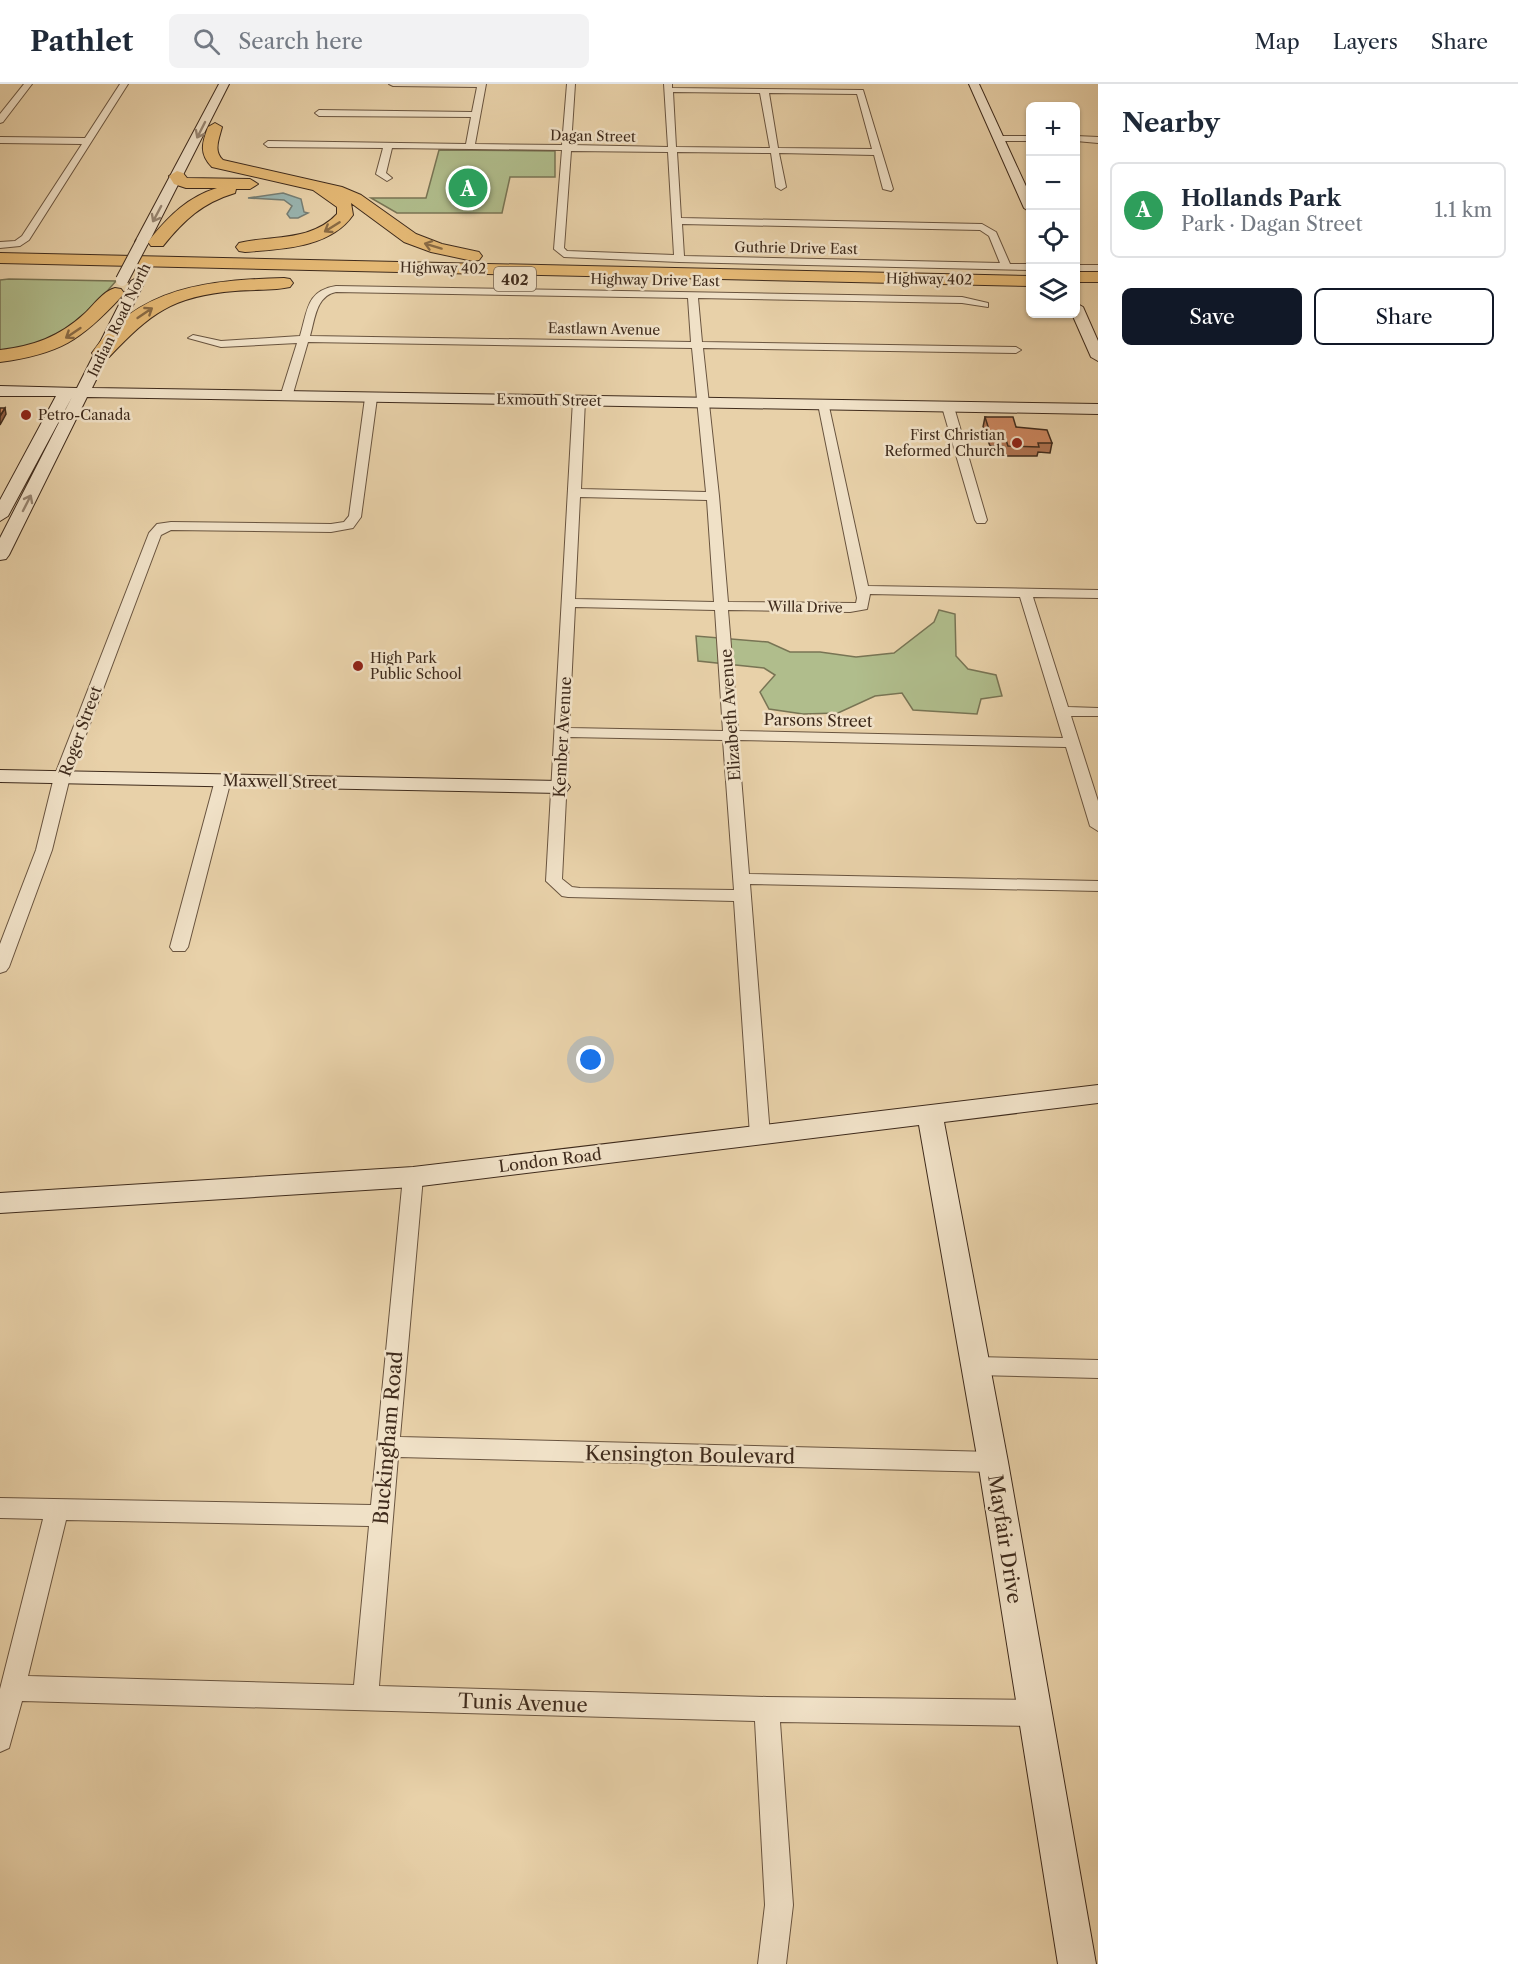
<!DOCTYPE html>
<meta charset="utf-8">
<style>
body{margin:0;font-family:"Libre Caslon Text",serif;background:#f2f2f3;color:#1f2937}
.controls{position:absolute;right:18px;top:18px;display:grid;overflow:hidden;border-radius:9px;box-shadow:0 2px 4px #0004}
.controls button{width:54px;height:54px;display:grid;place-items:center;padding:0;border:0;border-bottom:2px solid #e0e1e3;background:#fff;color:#1f2937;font:30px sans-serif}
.you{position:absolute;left:591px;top:976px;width:21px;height:21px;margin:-15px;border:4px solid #fff;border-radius:50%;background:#1a73e8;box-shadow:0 0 0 9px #1a73e833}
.badge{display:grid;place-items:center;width:39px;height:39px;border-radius:50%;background:#111827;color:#fff;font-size:20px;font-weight:700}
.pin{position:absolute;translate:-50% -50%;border:3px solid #fff;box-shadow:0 2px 6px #0006}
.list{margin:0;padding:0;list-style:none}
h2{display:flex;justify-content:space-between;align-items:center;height:78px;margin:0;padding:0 24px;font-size:26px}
h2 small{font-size:20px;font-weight:400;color:#747a83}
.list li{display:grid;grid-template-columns:39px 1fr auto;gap:18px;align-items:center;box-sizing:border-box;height:96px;margin:0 12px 12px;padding:0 12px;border:2px solid #e0e1e3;border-radius:9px}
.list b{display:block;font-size:22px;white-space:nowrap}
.list p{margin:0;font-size:20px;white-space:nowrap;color:#747a83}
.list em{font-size:20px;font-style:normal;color:#747a83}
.actions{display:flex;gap:12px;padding:18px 24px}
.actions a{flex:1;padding:14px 0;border:2px solid #111827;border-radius:9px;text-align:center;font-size:21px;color:#111827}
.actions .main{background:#111827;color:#fff}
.icon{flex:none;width:33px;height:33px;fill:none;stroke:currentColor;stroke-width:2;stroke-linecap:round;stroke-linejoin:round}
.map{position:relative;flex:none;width:1098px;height:1880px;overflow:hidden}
header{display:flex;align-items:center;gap:36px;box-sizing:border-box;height:84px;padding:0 30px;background:#fff;border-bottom:2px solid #e0e1e3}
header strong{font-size:28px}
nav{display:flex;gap:33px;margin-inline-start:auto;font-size:21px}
.search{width:420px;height:54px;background:#f2f2f3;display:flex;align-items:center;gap:15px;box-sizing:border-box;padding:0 21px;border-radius:9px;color:#747a83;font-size:22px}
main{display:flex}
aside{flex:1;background:#fff}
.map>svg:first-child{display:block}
.green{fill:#b0bd8c;stroke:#787454;stroke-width:1.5}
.water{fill:#99b5b1;stroke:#757e75;stroke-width:1.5}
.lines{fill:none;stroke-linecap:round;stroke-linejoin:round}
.street-casing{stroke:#69543f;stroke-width:2}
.secondary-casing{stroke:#3f2b1c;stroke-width:2}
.highway-casing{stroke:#3f2b1c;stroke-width:2}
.street{fill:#f0e1c7;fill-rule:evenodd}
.secondary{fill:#f0e1c7;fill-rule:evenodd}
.highway{fill:#e4b874;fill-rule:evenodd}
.secondary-bridge-casing{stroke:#3f2b1c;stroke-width:14;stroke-linecap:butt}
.secondary-bridge{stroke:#f0e1c7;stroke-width:12}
.wall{fill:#b17553;stroke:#3f2b1c;stroke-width:1.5}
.shaded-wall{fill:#905f44;stroke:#3f2b1c;stroke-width:1.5}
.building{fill:#ce8861;stroke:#3f2b1c;stroke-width:1.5}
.oneway{stroke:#988672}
.oneway2{stroke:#896a44}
.poi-dot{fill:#8f2418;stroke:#f0e1c7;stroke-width:2}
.labels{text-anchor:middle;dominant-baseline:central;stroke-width:5;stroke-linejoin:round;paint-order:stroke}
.far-street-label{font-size:14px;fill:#3f2b1c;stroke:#f0e1c7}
.far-poi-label{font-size:14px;fill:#3f2b1c;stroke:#f0e1c7;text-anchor:start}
.shield{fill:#f0e1c7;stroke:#74624f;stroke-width:1.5}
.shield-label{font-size:15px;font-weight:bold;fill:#3f2b1c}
.street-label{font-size:16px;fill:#3f2b1c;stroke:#f0e1c7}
.near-street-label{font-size:20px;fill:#3f2b1c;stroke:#f0e1c7}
</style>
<header>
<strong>Pathlet</strong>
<div class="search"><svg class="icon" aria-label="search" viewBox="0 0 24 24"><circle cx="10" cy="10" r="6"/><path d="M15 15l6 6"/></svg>Search here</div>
<nav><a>Map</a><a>Layers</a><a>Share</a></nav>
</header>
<main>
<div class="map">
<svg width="1098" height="1880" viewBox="0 0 1098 1880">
<rect width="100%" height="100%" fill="#e8d1a9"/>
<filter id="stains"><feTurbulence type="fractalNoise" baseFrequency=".00333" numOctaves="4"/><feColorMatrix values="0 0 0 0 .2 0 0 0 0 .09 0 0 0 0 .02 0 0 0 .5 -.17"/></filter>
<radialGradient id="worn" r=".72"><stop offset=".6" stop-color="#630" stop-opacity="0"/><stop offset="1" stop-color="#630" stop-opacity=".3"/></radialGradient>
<!-- green -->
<path class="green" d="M439 66 555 67V93H510L502 129H397L371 114H426Z
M9 195 116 197 82 236 57 254 0 269V196Z
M939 526 955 530 956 572 968 585 996 591 1002 612 981 615 977 630 913 626 902 609 875 612 838 629 803 630 769 625 760 608 775 591 764 584 698 577 696 552 768 558 790 568H820L856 573 894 569 934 538Z"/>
<!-- water -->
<path class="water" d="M283 109 301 115 304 128 308 129 298 134H290L287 130 292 122 284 116 248 114Z"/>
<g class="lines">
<defs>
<path id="street" d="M24 0H32L3 38 0 39V30Z
M120 0H128L29 156 20 162 0 164V158L15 157 22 152 82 60 0 59V53L85 54Z
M389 0H486L475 60 562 61 567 0H575L571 61 668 63 664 0H672V4L863 6 893 105 891 107 883 105 874 71 779 69 786 103 781 106 776 103 771 69 677 68 681 134 982 140 996 148 1010 180H1030V186L679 178 564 173 554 165 562 66 392 64 386 89 392 94 387 97 376 90 383 64 268 63 264 60 268 57 466 60 471 33 319 32 315 29 319 26 472 28 477 3 393 2ZM673 8 760 9 770 64 676 63ZM769 9 857 10 872 65 778 64ZM571 67 668 68 674 171 567 167 564 164ZM682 140 980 146 989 152 1000 179 684 172Z
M999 52H1030V57H996V53Z
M1076 52 1098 53V59L1076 57Z
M1076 181H1098V187H1076Z
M336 202 962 213 988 219V223L962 219 698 214 702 258 1016 263 1021 266 1016 269 703 264 719 412 728 518 856 519 857 514 818 320 824 317 828 318 868 502 1098 506V514L1033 513 1068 623 1098 624V632H1071L1098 717V747L1090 742 1066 663 738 656 749 790 1098 797V807L750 800 770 1051 767 1056 760 1058 753 1056 750 1051 734 817 568 813 562 812 546 797 573 316 579 313 585 316 581 405 706 408 692 264 308 258 292 313 286 316 280 313 297 259 221 263 188 254 193 251 221 257 300 252C308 226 306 207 336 202ZM336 208 688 214 691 258 310 252C315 235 316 212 336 208ZM580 413 707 416 714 518 575 515ZM870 510 1020 513 1063 654 738 647 728 526 850 528 867 525ZM575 523 715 526 723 647 569 644ZM569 653 723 656 734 806 580 804 572 803 562 795Z
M371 311 377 314 361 433 353 444 331 448 171 446 161 451 70 693 52 766 9 883 6 887 0 889V860L36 766 54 693 149 449 157 440 171 438 331 440 344 438 349 432 365 314Z
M948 320 954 323 987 436 985 439H977L975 436 942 323Z
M223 691 231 696 188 863 185 867H173L170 863 215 696Z
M413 1085 420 1088 423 1093 400 1353 993 1368 1001 1371 1004 1378 1001 1385 993 1388 398 1373 379 1602 767 1613 1033 1616 1042 1620 1046 1629 1042 1638 1033 1642 780 1638 793 1821 786 1880H758L765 1821 755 1637 22 1617 9 1664 0 1668V1605L43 1435 0 1434V1414L371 1421 403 1093 406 1088ZM66 1436 369 1442 354 1601 28 1592Z
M976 1273 1098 1276V1294L976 1291 968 1288 965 1282 968 1276Z"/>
<path id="secondary" d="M219 0H229L149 158 147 161H137L135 158Z
M969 0H979L1030 111V128L1024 124Z
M138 193 145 197 92 304 1098 320V330L87 313 9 471 6 475 0 476V454L72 313 8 432 0 437V416L56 312H0V302L77 304 131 197Z
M1076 219 1083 223 1098 257V277L1091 273 1072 230H1076Z
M0 686 560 697 567 699 570 703 567 707 560 709 0 698Z
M1098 1001V1019L944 1038 1008 1378 1096 1880H1058L978 1378 919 1041 413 1103 0 1129V1109L413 1083Z"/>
<path id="highway" d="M215 39 222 43C219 55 213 67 223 76L342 103 361 111 416 150 442 160 479 168 482 172 479 176 473 177 431 168 404 158 351 119 353 131C330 164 282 165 245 168L239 167 236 163 239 159C272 151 311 158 337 130V123L313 106 212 83C199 70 202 59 208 43Z
M177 87 183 89 187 94 250 95 258 100 250 105H236L235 109C202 119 184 136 163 162H151L148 158 151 154C170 131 188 113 217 104H186L174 100 169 92Z
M0 169 1030 192V202L0 179Z
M1076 188H1098V198H1076Z
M284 194 290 195 293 199 290 203C273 207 253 205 235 207 172 212 151 229 109 273H95L92 269C138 202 210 196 284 194Z
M115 204 121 205 124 209 121 213C81 256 60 270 0 278V266C33 262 59 253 84 230 93 222 103 207 115 204Z"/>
</defs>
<!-- street casing -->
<use href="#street" class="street-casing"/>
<!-- secondary casing -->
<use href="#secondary" class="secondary-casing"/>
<!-- highway casing -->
<use href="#highway" class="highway-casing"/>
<!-- street -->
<use href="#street" class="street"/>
<!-- secondary -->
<use href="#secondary" class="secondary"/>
<!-- highway -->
<use href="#highway" class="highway"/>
<defs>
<path id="secondary-bridge" d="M122 196 142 158"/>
</defs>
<!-- secondary-bridge casing -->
<use href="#secondary-bridge" class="secondary-bridge-casing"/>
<!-- secondary-bridge -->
<use href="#secondary-bridge" class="secondary-bridge"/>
</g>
<!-- wall -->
<path class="wall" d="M985 333 1016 343 1052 359 1050 369 1038 368 1037 372H1006L1003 362H990L983 343Z"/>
<!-- shaded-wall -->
<path class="shaded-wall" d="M5 324 6 330 0 341V332Z"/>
<!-- building -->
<path class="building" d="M0 324H5L0 332Z
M985 333H1013L1016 343 1047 346 1052 359H1038L1039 363 1008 362 1005 353 991 352Z"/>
<!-- one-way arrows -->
<defs><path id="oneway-shaft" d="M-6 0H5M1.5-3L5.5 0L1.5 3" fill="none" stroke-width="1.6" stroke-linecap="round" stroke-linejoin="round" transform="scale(1.5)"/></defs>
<g class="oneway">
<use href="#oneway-shaft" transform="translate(201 46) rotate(117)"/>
<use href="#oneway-shaft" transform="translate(157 130) rotate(118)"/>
<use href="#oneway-shaft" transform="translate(27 419) rotate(-63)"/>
</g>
<g class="oneway2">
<use href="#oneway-shaft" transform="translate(332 143) rotate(148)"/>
<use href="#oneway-shaft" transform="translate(433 162) rotate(-163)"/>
<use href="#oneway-shaft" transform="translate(145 229) rotate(-34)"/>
<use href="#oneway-shaft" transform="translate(73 249) rotate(146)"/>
</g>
<!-- markers -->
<g class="poi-dot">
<circle cx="26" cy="331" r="6"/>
<circle cx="1017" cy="359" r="6"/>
<circle cx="358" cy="582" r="6"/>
</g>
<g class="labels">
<!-- far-street labels -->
<g class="far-street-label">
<text transform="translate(593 52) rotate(1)">Dagan Street</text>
<text transform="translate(796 164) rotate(1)">Guthrie Drive East</text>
<text transform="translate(443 184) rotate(1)">Highway 402</text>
<text transform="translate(929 195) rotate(1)">Highway 402</text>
<text transform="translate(655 196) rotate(1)">Highway Drive East</text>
<text transform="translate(119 236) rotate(-64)">Indian Road North</text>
<text transform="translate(604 245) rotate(1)">Eastlawn Avenue</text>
<text transform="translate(549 316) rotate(1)">Exmouth Street</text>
<text transform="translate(805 523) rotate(1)">Willa Drive</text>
</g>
<!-- far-poi labels -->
<g class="far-poi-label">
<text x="38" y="331">Petro-Canada</text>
<text x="1005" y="351" text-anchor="end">First Christian<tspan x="1005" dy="16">Reformed Church</tspan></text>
<text x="370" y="574">High Park<tspan x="370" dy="16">Public School</tspan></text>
</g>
<!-- shield labels -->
<rect class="shield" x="494" y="183" width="42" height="24" rx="4.5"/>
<g class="shield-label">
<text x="515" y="195">402</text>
</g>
<!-- street labels -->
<g class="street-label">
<text transform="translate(730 631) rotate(-94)">Elizabeth Avenue</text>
<text transform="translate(818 636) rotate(1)">Parsons Street</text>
<text transform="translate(80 647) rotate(-70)">Roger Street</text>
<text transform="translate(562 653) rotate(-87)">Kember Avenue</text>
<text transform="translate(280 697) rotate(1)">Maxwell Street</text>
<text transform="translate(550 1076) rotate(-7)">London Road</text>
</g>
<!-- near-street labels -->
<g class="near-street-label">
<text transform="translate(388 1354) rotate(-85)">Buckingham Road</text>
<text transform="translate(690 1371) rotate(1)">Kensington Boulevard</text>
<text transform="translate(1005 1455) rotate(81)">Mayfair Drive</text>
<text transform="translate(523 1619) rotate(2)">Tunis Avenue</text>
</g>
</g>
<rect width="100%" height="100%" filter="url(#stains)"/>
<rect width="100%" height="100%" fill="url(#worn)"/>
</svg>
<div class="controls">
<button>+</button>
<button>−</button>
<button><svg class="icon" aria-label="locate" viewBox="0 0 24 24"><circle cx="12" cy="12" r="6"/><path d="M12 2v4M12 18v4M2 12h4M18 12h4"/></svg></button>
<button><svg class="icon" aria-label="layers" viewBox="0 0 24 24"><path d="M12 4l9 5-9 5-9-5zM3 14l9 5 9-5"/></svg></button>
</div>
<div class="you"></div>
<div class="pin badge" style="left:468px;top:104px;background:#2e9e5b">A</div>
</div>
<aside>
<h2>Nearby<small></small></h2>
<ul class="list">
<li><span class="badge" style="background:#2e9e5b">A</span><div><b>Hollands Park</b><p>Park · Dagan Street</p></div><em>1.1 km</em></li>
</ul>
<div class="actions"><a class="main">Save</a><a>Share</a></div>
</aside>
</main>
